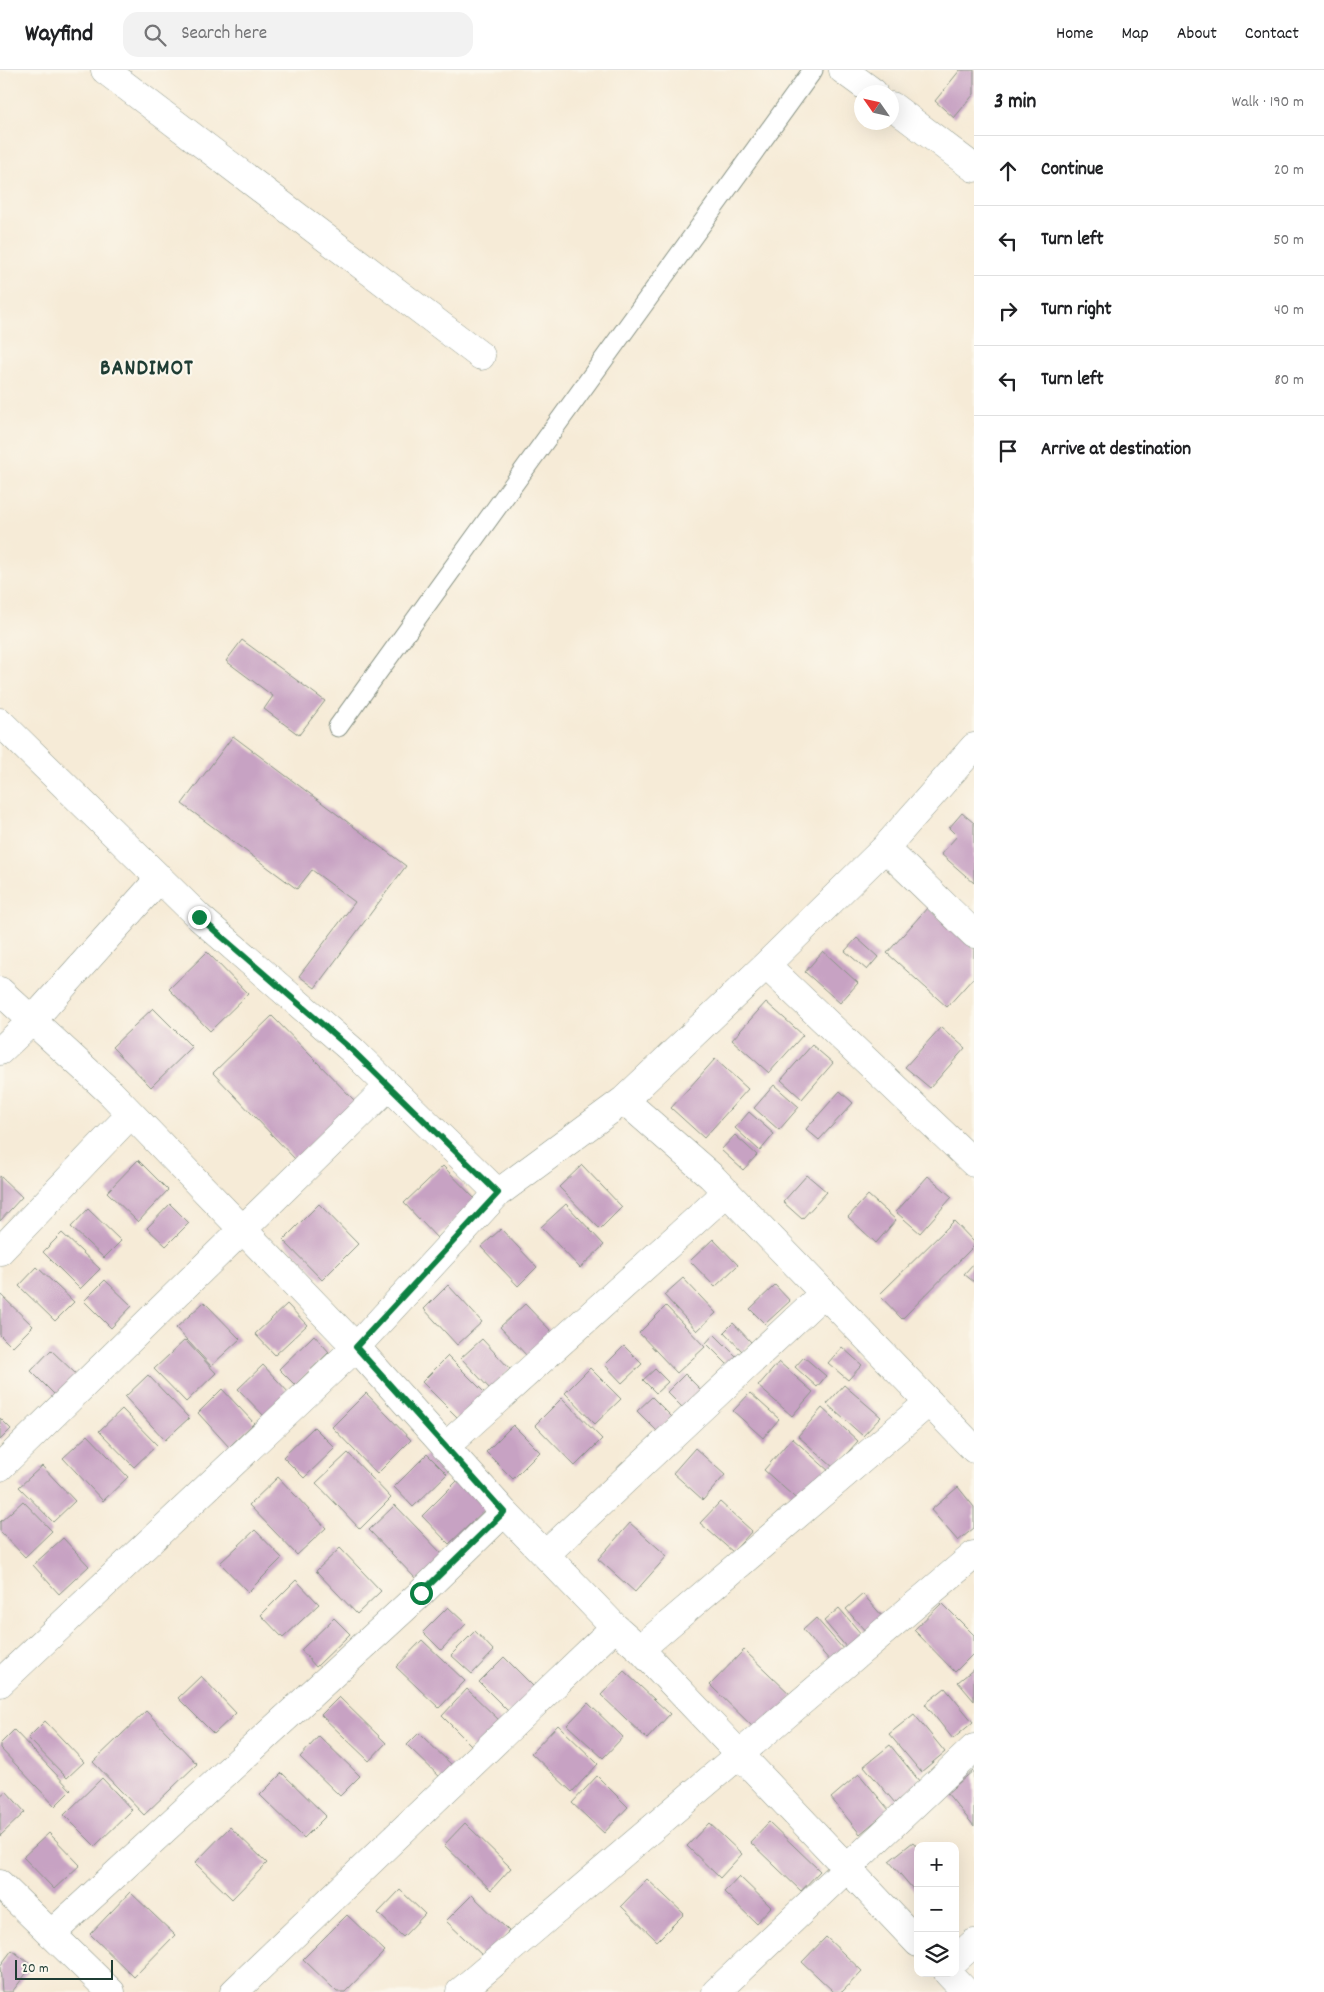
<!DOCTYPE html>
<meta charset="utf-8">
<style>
body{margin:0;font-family:Dekko,sans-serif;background:#f2f2f2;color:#202124}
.controls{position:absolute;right:15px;bottom:15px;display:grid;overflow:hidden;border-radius:10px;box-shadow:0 5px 20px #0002}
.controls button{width:45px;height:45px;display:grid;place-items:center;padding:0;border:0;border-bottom:1px solid #e0e0e0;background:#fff;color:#202124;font:25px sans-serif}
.compass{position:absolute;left:854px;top:15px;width:45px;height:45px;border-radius:50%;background:#fff;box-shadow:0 5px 20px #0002;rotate:304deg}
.scale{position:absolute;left:15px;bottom:12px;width:98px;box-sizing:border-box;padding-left:5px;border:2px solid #1f3d34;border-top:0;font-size:14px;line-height:18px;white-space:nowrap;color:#1f3d34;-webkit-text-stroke:4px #fbf7ec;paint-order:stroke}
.stop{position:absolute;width:15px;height:15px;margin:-11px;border:4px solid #0b8043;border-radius:50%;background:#fff}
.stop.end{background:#0b8043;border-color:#fff;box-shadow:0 1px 5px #0008}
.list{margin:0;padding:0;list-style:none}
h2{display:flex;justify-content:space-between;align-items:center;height:65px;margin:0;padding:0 20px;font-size:21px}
h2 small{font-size:16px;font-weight:400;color:#757577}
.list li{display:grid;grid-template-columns:32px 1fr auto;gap:15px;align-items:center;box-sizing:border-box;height:70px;padding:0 20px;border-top:1px solid #e0e0e0}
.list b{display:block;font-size:19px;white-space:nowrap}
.list em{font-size:16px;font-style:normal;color:#757577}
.icon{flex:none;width:28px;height:28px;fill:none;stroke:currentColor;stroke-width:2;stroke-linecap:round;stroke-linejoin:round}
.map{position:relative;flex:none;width:974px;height:1922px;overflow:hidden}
header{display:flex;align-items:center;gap:30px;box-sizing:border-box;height:70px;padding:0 25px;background:#fff;border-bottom:1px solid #e0e0e0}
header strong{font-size:24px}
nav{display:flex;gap:28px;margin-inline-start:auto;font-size:18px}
.search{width:350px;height:45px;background:#f2f2f2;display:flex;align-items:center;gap:12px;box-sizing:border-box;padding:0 18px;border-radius:15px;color:#757577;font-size:19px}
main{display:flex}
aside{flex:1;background:#fff}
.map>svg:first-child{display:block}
.building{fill:#c7a2c3}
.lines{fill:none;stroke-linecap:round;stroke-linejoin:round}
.lane-casing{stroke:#8a9486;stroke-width:21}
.street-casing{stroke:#8a9486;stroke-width:29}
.lane{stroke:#fff;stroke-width:19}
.street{stroke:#fff;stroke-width:28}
.route{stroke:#0b8043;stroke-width:6}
.labels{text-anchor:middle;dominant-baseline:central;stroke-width:4.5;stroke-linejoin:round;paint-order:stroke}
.district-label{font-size:22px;font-weight:bold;letter-spacing:1px;fill:#1f3d34;stroke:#fbf7ec}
</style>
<header>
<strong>Wayfind</strong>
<div class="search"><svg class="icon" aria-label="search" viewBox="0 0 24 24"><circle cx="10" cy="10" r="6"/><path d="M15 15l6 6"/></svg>Search here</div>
<nav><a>Home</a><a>Map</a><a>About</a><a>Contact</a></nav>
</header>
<main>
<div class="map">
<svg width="974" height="1922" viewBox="0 0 974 1922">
<rect width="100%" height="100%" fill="#fbf7ec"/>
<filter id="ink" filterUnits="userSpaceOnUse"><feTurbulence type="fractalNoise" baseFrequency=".02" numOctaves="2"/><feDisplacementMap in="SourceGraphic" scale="10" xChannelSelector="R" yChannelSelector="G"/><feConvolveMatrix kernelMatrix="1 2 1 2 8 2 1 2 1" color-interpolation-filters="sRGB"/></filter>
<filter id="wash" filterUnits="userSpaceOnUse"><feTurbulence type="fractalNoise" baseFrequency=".0096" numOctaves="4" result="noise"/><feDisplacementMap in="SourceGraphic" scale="20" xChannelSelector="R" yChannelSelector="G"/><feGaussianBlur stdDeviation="1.12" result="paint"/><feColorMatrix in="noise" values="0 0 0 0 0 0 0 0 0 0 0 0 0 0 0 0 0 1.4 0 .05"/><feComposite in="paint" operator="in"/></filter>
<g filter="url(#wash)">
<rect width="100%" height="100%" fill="#f6ebd7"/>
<g id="blocks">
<!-- building -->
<path class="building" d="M960 0H974V24L954 48 935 31Z
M242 570 325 631 299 665 264 639 273 626 226 591Z
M233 666 406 796 315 918 299 906 355 832 312 800 297 819 182 734Z
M962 743 974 753V813L941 784 957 766 949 758Z
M928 837 974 878V907L947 937 887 883Z
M857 868 878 887 867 900 845 881Z
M823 881 858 913 840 933 805 902Z
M207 882 248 924 210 961 169 919Z
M766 932 803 965 769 1003 732 970Z
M153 938 192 977 151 1017 112 977Z
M272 946 355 1031 295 1089 213 1003Z
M941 957 965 978 930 1018 905 997Z
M812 975 833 993 802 1029 781 1010Z
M715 989 748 1019 704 1068 671 1038Z
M774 1015 799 1037 779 1060 754 1038Z
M840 1021 853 1033 819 1070 806 1059Z
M749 1042 774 1064 760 1081 735 1058Z
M735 1065 757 1085 743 1100 721 1080Z
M138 1090 168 1120 138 1152 107 1122Z
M582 1095 622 1137 600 1159 559 1117Z
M443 1096 476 1130 437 1168 404 1133Z
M807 1105 827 1122 802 1149 783 1132Z
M0 1106 22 1127 0 1151Z
M928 1106 952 1127 920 1163 896 1142Z
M868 1125 896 1150 876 1173 848 1147Z
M170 1134 189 1153 166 1176 147 1158Z
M319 1134 358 1174 322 1210 283 1170Z
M566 1134 604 1175 580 1198 541 1157Z
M88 1139 121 1171 104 1188 71 1157Z
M954 1151 974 1172V1176L902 1249 879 1225Z
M501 1159 537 1197 518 1216 481 1177Z
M62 1163 100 1199 80 1219 43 1182Z
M713 1169 738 1195 715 1217 690 1191Z
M974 1193V1212L964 1204Z
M37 1197 74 1232 55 1251 19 1216Z
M683 1208 716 1243 697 1261 664 1225Z
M105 1210 132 1236 111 1258 84 1231Z
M448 1215 482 1252 457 1275 424 1239Z
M775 1215 790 1231 765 1254 750 1239Z
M0 1224 33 1256 12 1277 0 1265Z
M204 1232 240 1269 211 1296 176 1258Z
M287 1234 307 1255 275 1285 255 1264Z
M525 1234 552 1262 527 1286 500 1257Z
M666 1236 705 1277 677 1303 639 1263Z
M733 1253 751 1272 742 1281 724 1262Z
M714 1264 738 1288 729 1296 706 1273Z
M314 1265 329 1282 295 1315 279 1299Z
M482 1269 510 1299 490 1319 461 1288Z
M185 1270 216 1303 186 1332 154 1299Z
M624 1276 642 1294 622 1313 605 1295Z
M842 1277 862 1295 848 1310 828 1293Z
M51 1280 77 1305 56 1326 31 1301Z
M448 1286 485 1323 459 1349 422 1312Z
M804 1287 826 1306 817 1317 795 1297Z
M779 1292 813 1322 792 1346 758 1316Z
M263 1295 290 1324 265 1347 238 1319Z
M590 1298 621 1329 595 1354 565 1323Z
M655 1299 668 1312 656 1323 643 1310Z
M685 1304 707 1326 689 1344 667 1322Z
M148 1305 189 1348 165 1370 125 1327Z
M844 1315 881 1347 863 1366 827 1334Z
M222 1319 254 1353 229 1377 198 1343Z
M366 1323 411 1370 377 1404 332 1357Z
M750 1323 779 1349 763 1368 733 1341Z
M652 1327 672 1347 658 1362 637 1341Z
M562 1328 602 1369 575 1396 535 1355Z
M822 1338 858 1371 834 1398 798 1366Z
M122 1339 157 1375 134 1397 99 1361Z
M0 1348 11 1359 0 1370Z
M513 1355 540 1382 513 1409 486 1382Z
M314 1357 335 1378 304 1408 283 1387Z
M88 1365 128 1407 103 1431 63 1388Z
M792 1368 830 1402 802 1434 764 1400Z
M695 1378 725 1405 703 1430 673 1403Z
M348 1383 391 1428 360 1459 316 1413Z
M427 1384 447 1404 413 1437 394 1417Z
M42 1396 75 1431 53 1452 19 1417Z
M278 1407 326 1458 297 1485 249 1435Z
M459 1409 487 1438 449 1474 422 1446Z
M958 1417 974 1437V1458L958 1471 931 1440Z
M23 1431 52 1461 25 1487 0 1461V1452Z
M720 1432 752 1461 733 1482 700 1453Z
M395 1435 444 1486 418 1511 369 1460Z
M630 1453 667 1486 635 1522 598 1489Z
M255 1460 282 1488 248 1522 220 1493Z
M63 1468 89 1496 59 1524 33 1495Z
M340 1478 381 1521 357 1544 316 1501Z
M296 1510 319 1534 283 1568 261 1545Z
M863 1524 883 1547 866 1562 846 1539Z
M942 1533 974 1565V1583L955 1602 914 1560Z
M448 1537 466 1554 441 1580 423 1562Z
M839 1538 868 1572 853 1585 824 1551Z
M334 1548 350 1564 316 1597 301 1580Z
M816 1548 851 1588 838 1600 803 1560Z
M475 1561 494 1581 472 1604 451 1585Z
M422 1570 465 1611 439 1638 396 1597Z
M744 1580 793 1627 759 1663 710 1615Z
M504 1587 538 1621 513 1646 479 1612Z
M974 1599V1631L958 1612Z
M624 1601 670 1644 647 1669 601 1625Z
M201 1606 236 1643 214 1664 178 1628Z
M945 1618 973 1652 953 1669 925 1634Z
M467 1619 502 1653 476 1680 442 1646Z
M339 1627 386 1673 369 1691 321 1645Z
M588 1633 623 1667 603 1688 567 1655Z
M146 1641 197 1694 144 1745 93 1692Z
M914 1644 945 1682 921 1702 889 1664Z
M45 1651 84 1692 67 1708 28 1668Z
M558 1655 598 1694 572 1722 531 1683Z
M14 1660 71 1720 55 1736 0 1678V1674Z
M419 1663 456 1699 444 1711 407 1675Z
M319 1666 360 1706 340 1726 300 1687Z
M890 1675 920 1712 895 1733 864 1696Z
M973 1701 974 1702V1756L947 1723Z
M282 1703 326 1746 304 1768 260 1725Z
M859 1704 889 1740 860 1764 831 1728Z
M597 1706 628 1737 604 1763 572 1733Z
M102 1708 132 1740 95 1776 64 1745Z
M6 1721 25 1742 0 1766V1726Z
M769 1752 820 1801 801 1821 750 1772Z
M465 1753 511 1798 491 1820 444 1775Z
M709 1753 742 1784 720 1808 687 1776Z
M230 1757 267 1793 232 1829 195 1793Z
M49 1763 80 1795 54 1819 23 1787Z
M913 1772 918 1778V1825L889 1791Z
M739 1806 771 1837 756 1853 724 1822Z
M647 1809 684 1844 657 1871 621 1836Z
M400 1820 425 1844 403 1867 378 1843Z
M130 1822 175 1865 134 1907 90 1864Z
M472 1825 509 1861 484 1887 446 1851Z
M347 1845 385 1881 345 1922H337L303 1889Z
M826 1867 862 1901 842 1922H834L802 1892Z
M12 1880 32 1896 12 1922H2L0 1896Z"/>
</g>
</g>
<g filter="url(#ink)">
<use href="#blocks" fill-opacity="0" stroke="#8a9486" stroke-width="1"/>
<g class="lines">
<defs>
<path id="lane" d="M338 657 813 0"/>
<path id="street" d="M105 0 481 286
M843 0 873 22
M892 36 974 98
M0 652 199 847 353 981 498 1123
M885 778 974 864
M766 895 974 1093
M0 921 110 1022 356 1277 504 1442 615 1557 640 1579 918 1873
M0 981 32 951 160 808
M624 1030 711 1106 974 1379
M0 1181 131 1044
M445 1377 727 1122
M0 1397 389 1016
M546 1484 824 1223
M640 1579 929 1332
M0 1613 356 1277 498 1123 624 1030 766 895 885 778 974 677
M0 1814 111 1922
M51 1864 421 1523 504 1442
M955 1890 974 1873
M948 1903 966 1922
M234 1922 615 1557
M460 1922 974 1485
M716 1922 974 1678"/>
</defs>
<!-- lane casing -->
<use href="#lane" class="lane-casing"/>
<!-- street casing -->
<use href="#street" class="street-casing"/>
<!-- lane -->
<use href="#lane" class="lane"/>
<!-- street -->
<use href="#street" class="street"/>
</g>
</g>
<g class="lines" filter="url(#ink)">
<!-- route -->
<path class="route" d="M199 847 353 981 498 1123 356 1277 504 1442 421 1523"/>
</g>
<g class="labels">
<!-- district labels -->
<g class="district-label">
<text x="147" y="299">BANDIMOT</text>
</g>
</g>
</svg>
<div class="controls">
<button>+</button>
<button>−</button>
<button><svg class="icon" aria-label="layers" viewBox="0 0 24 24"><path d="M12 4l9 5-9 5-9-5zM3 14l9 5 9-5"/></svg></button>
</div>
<svg class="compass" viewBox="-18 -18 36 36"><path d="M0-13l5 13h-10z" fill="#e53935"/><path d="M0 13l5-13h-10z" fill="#757577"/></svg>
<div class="scale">20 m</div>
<div class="stop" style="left:421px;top:1523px"></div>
<div class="stop end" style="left:199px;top:847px"></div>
</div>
<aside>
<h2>3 min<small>Walk · 190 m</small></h2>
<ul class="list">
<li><svg class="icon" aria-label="ahead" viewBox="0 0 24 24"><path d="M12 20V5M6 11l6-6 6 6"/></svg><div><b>Continue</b></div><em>20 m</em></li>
<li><svg class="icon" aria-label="left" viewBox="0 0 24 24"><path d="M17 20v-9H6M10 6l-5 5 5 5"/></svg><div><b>Turn left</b></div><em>50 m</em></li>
<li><svg class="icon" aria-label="right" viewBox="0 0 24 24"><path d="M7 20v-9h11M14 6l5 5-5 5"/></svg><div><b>Turn right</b></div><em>40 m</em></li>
<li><svg class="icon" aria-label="left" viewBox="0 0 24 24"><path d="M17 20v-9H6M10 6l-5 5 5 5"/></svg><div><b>Turn left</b></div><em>80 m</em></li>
<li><svg class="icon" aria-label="arrive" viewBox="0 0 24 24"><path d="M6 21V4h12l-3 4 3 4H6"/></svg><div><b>Arrive at destination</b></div></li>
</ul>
</aside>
</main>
